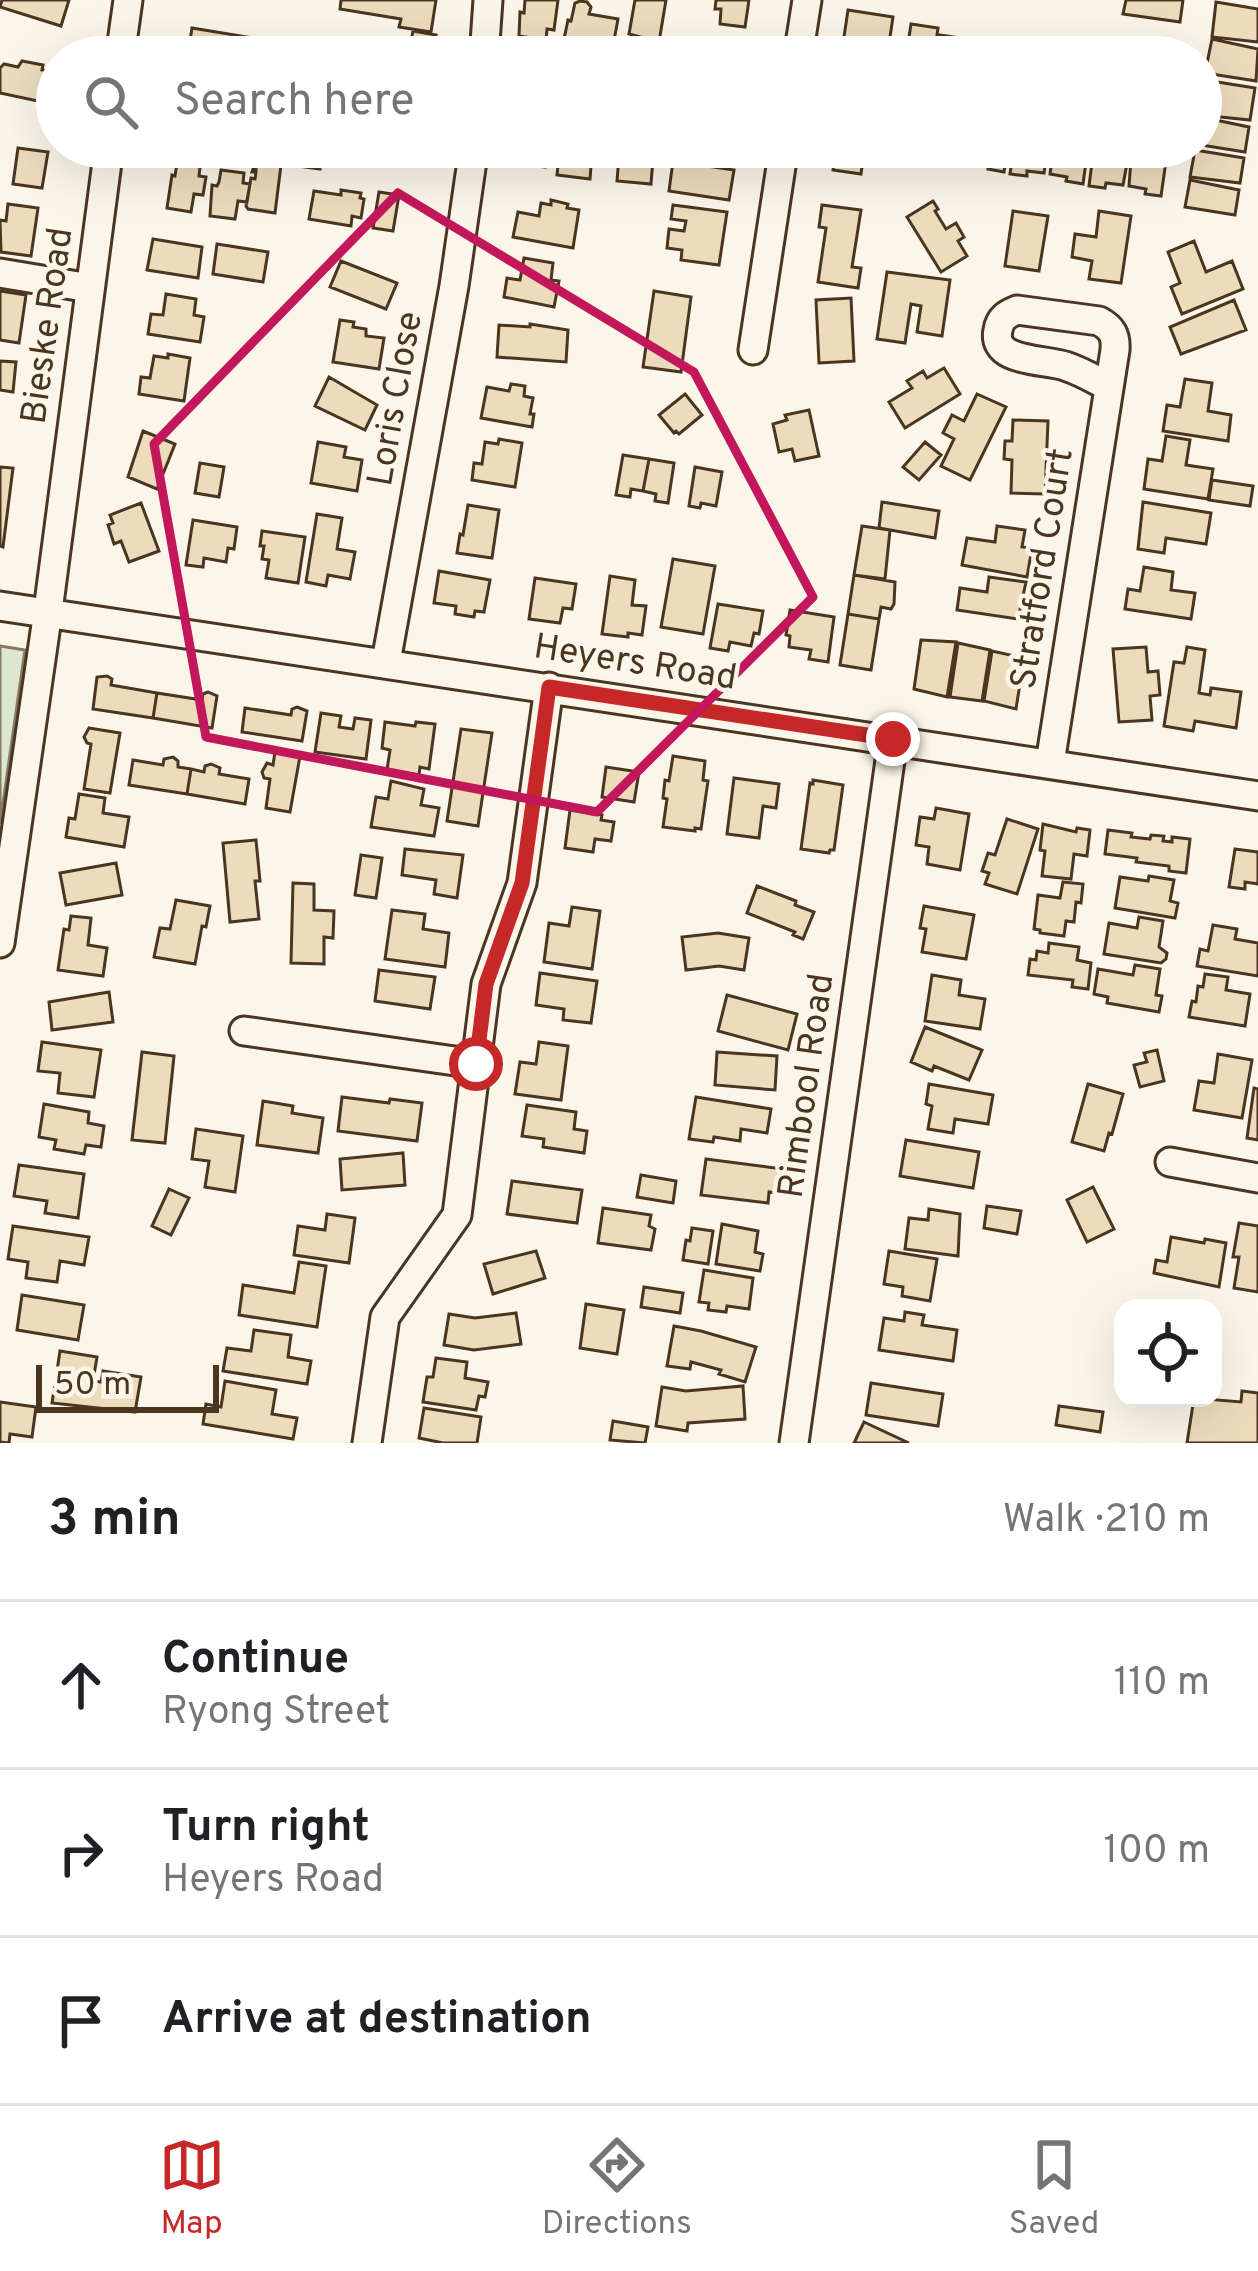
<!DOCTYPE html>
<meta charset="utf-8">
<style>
body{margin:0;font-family:Overpass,sans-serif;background:#f6f6f6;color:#202124}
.controls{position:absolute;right:36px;bottom:36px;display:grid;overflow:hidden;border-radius:24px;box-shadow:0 12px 48px #0002}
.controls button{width:108px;height:108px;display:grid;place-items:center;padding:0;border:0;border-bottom:3px solid #e0e0e0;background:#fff;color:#202124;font:60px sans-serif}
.scale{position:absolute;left:36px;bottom:30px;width:183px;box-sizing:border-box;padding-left:12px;border:6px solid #4a3520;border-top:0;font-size:33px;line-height:42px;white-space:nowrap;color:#4a3520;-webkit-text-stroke:9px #fbf6e9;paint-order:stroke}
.stop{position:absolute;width:36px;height:36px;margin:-27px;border:9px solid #c62828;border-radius:50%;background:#fff}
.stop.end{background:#c62828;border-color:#fff;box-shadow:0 3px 12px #0008}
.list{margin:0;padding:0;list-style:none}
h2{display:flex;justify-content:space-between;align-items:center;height:156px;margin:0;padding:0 48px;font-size:51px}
h2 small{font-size:39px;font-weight:400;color:#757577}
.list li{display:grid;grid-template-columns:78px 1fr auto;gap:36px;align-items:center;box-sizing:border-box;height:168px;padding:0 48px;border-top:3px solid #e0e0e0}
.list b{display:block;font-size:45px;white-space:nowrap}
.list p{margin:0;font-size:39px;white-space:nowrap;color:#757577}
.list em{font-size:39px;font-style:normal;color:#757577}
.icon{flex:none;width:66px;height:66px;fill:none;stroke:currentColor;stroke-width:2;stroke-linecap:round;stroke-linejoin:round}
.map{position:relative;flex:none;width:1258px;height:1443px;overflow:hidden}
.search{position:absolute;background:#fff;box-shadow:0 12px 48px #0002;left:36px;right:36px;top:36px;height:132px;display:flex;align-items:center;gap:30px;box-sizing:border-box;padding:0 42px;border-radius:66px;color:#757577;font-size:45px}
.sheet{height:660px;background:#fff}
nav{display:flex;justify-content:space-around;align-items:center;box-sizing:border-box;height:168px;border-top:3px solid #e0e0e0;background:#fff;font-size:33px;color:#757577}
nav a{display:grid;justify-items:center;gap:6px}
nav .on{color:#c62828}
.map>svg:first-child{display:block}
.green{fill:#dce7d0;stroke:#887966;stroke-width:3}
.building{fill:#ecdcbc;stroke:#4a3520;stroke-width:3}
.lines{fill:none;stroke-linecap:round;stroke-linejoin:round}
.minor-casing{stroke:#4a3520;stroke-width:33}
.minor{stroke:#fbf6e9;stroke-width:27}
.route{stroke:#c62828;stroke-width:15}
.marked{fill:none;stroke:#c2185b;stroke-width:9;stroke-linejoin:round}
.labels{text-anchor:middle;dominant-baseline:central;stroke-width:9;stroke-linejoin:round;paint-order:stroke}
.street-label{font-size:36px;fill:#4a3520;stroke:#fbf6e9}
</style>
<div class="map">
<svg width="1258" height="1443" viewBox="0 0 1258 1443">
<rect width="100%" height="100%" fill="#fbf6e9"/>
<!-- green -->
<path class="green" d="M0 646 25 650 0 824Z"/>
<!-- building -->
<path class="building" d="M2 0H69L61 26 0 7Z
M341 0H436L431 32 399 27 401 19 340 9Z
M525 0H558L554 30 547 29 546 40 519 36 520 12 524 13Z
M635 0H666L659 42 629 34Z
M716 0H749L745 27 720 24 721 9H715Z
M1126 0H1183L1180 22 1123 14Z
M580 1 587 2 591 7 589 14 618 19 613 46 580 39 578 47 563 44 568 20 571 21 575 3Z
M1216 2 1258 9V42L1212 37Z
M848 10 893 17 887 57H841Z
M911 24 938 28 934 57H906Z
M192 28 278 42 276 57H210L188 54Z
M413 31 436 35 433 56 427 57H365L368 40 384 42 382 52 408 56Z
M940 35 960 38 958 57H937Z
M960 38 981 41 979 57H958Z
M1212 39 1258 49 1256 81 1205 73Z
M981 41 1001 45 1000 57H979Z
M1001 45 1022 48 1021 57H1000Z
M1022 48 1042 51V57H1021Z
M715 50 747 54 746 57H714Z
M22 61 43 65 42 70 51 71 48 88 55 90 52 104 0 93V68L4 64 18 67Z
M1205 80 1255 88 1250 120 1201 115Z
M1201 117 1249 127 1245 152 1201 145Z
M299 147H323L320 169 297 166Z
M518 147H547L545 167 512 163 514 148Z
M560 147H604L603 155 592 154 590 179 557 175Z
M606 147H654L651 184 617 181 619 156 605 155Z
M836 147H870L868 161 863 160 861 174 833 170Z
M894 147H929L928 154 911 152 910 157 893 155Z
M934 147H968L966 160 949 158 948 164 932 161Z
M974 147H1008L1004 172 988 169 989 164 972 162Z
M1014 147H1048L1044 173 1027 171V176L1010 174Z
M1054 147H1088L1083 184 1066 181 1067 177 1050 174Z
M1094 147H1130L1123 185 1106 183 1105 188 1089 186Z
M1132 147H1168L1161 196 1145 194 1146 189 1129 186Z
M18 148 48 152 42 188 13 184Z
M1195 150 1244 158 1240 183 1190 177Z
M673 161 734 170 729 200 669 191Z
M257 162 281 165 275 213 248 209 246 206 251 178 255 179 256 172H252L253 169H256Z
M177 163 200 167 199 176 206 177 203 195 194 194 191 212 167 208 172 175 175 176Z
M221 170 244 173 243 183 250 184 247 202 238 201 235 219 210 216 212 185 217 186 219 182Z
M1190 180 1239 190 1235 215 1185 207Z
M341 190 361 193 360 198 364 199 361 218 352 216 351 226 309 219 314 191 341 195Z
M379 192 399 195 393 231 373 228Z
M551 200 568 204 567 208 579 210 573 248 513 237 518 212 539 216 541 203 551 205Z
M933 201 938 209 935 211 946 229 956 223 964 237 958 241 967 256 941 272 907 217Z
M8 204 38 208 31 256 1 252 0 220 6 221Z
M673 205 727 212 719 265 681 260 682 250 667 248 669 229 684 231 686 221 671 219Z
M822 205 861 210 852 267 861 268 858 288 818 282 826 228 819 227Z
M1013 211 1048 216 1039 271 1005 266Z
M1099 211 1131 216 1121 283 1089 279 1092 261 1072 257 1075 234 1096 237Z
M153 239 202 247 198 278 147 270Z
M1194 241 1206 272 1232 261 1243 289 1182 314 1171 287 1180 283 1168 252Z
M217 244 268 252 263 282 213 274Z
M524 258 553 263 551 280 559 281 554 307 504 297 507 278 520 280Z
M341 261 397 283 386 309 330 287Z
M887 272 950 280 942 336 917 332 921 306 911 304 905 343 877 339Z
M0 291 26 295 19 343 0 340Z
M654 291 691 297 681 372 643 367Z
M166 294 196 299 194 315 204 317 200 342 148 334 151 314 163 315Z
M851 298 854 361 819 363 816 300Z
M1234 300 1246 330 1181 354 1170 327Z
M340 320 354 322 353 327 366 329V336L384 338 379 369 333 362Z
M530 324 568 330 566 362 497 357 499 325 530 327Z
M168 354 190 358 184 401 139 394 141 377 150 378 154 356 168 358Z
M0 361 16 362 13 392 0 390Z
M944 368 960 394 905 428 889 402 912 388 907 381 923 371 927 378Z
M329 377 377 405 365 430 315 406Z
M1185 379 1212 383 1208 411 1231 415 1228 441 1163 431 1167 405 1180 407Z
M511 384 525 386 524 396 533 398 530 414H534L532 427 481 418 487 387 509 391Z
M685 394 702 415 679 434 676 431 674 433 659 415Z
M977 394 1006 407 970 480 941 466 954 439 943 433 952 415 964 421Z
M809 410 819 456 795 461 792 449 779 452 773 424 787 420 785 415Z
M1013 420 1048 421 1045 494 1011 493 1012 460 1004 459 1005 441H1012Z
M143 431 175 444 157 489 128 477Z
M1166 436 1190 440 1186 465 1213 469 1208 499 1144 489 1148 459 1162 461Z
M499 439 522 443 515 487 472 480 474 463 482 464 485 442 498 444Z
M318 442 346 447 344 457 362 460 357 491 311 483Z
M925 442 941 455 919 480 903 467Z
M623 455 649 459 643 491 631 489 630 497 616 495Z
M649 459 674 463 668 503 655 501 656 494 643 491Z
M200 463 224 467 219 497 195 493Z
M0 467 13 468 3 547 0 546Z
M695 467 722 472 716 506 701 503 700 508 689 506Z
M1212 480 1253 486 1250 506 1209 500Z
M882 502 939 511 935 538 879 528Z
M1143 502 1211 513 1206 544 1166 538 1164 553 1138 549Z
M141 503 159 551 129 562 121 541 114 544 108 525 113 523 110 515Z
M468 505 499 510 492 558 457 553 460 534 463 535Z
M317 514 342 518 337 549 355 552 350 579 328 575 326 586 306 582Z
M193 520 237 527 234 549 228 548 226 562 204 558 203 567 186 565Z
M862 526 890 530 885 579 854 575Z
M997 526 1025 530 1022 547 1032 548 1027 577 962 565 967 538 995 542Z
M262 531 305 537 298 583 266 578 269 560 262 559 264 546H260Z
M673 559 715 566 703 634 661 627Z
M1144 567 1173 572 1171 590 1195 593 1191 619 1125 609 1128 589 1140 591Z
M439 571 490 580 484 612 475 611 474 617 455 614 456 606 434 603Z
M854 575 895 582 894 604 891 609 881 607 879 619 848 614Z
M610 576 635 580 632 605 646 606 642 635 628 633V637L602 634Z
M989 577 1026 582 1018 619 957 610 960 588 987 592Z
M535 578 576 584 572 609 563 608 560 623 529 619Z
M718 604 763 611 759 634 754 633 751 646 730 642 728 651 710 648Z
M790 610 834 617 828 662 809 659 811 650 789 647 790 636 786 635Z
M848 614 879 619 871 670 840 665Z
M921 640 956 642 947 697 914 689Z
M958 643 990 650 982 701 950 697Z
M1146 647 1148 672 1158 671 1160 695 1150 696 1152 720 1119 722 1113 649Z
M1187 647 1205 650 1199 693 1210 695 1211 688 1241 692 1236 728 1195 721 1193 731 1164 726 1174 662 1184 663Z
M992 651 1024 658 1016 709 984 701Z
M107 676 112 679 111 685 157 693 153 718 93 709 97 677Z
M208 692 217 696 212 728 153 718 157 693 202 700 203 694Z
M297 707 307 711 302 741 242 732 245 708 291 715 292 709Z
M321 713 341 716 339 727 353 729 355 718 371 720 366 759 315 752Z
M385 722 415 726 416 722 435 724 429 769 420 767 419 775 387 770 390 750 382 748Z
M89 728 120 733 110 793 84 789 91 744 87 743 84 737Z
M461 729 492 733 478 826 447 821Z
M275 752 300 756 290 812 266 808 270 779 264 778 262 772 267 763 273 765Z
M673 756 705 761 703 780 708 781 701 829 695 828V831L663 827 667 799 663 798 665 780 669 781Z
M173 757 178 761V767L191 769 187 794 129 785 133 760 163 765 164 759Z
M211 764 220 768 219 774 249 779 245 804 187 794 191 769 204 772 205 766Z
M606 767 639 772 634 802 602 797Z
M734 778 779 784 776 808 763 806 759 838 727 834Z
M813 780 843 785 834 850H830L829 853 801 849 810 783 813 784Z
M391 781 424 789 421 805 439 808 434 836 371 827 376 797 388 799Z
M79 794 105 798 103 813 129 817 124 847 66 837 69 818 75 819Z
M936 808 969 814 960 870 927 864 929 847 916 845 920 817 934 819Z
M570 810 602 815 601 820 614 822 611 841 595 839 593 852 565 848Z
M1007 819 1038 829 1017 894 985 884 989 873 982 871 988 853 995 855Z
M1043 824 1076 832 1077 828 1090 830 1087 856 1074 854 1071 879 1042 876 1045 851 1040 850Z
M1108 830 1132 833 1131 837 1150 839 1151 835 1164 836 1163 841 1172 842V837L1190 839 1186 873 1169 871V866L1136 862 1137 858 1105 854Z
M256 840 260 881H255L259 919 230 922 223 843Z
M405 849 463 855 457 898 434 894 436 880 402 875Z
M1235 849 1258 852V884L1245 882V889L1229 887Z
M361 855 382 858 376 898 355 895Z
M116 863 122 895 66 905 60 873Z
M1149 876 1174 880 1170 901 1178 903 1175 918 1115 908 1120 877 1148 881Z
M1063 882 1083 884 1081 903 1076 902 1074 922 1066 921 1064 936 1040 933V930L1034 929 1038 895 1060 898Z
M293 883 314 884V910L334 911 333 938 324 937V964L291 963Z
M757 886 796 901 795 905 814 912 803 939 793 935 795 932 747 913Z
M176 900 210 906 206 927 202 926 195 964 154 957 160 928 170 929Z
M924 906 974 915 966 959 922 952 926 929 920 928Z
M572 907 600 911 592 969 544 962 549 923 569 926Z
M392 910 425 914 423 929 449 933 445 967 385 959Z
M71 916 91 918 88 945 107 948 103 976 58 970 64 929 69 930Z
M1139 917 1163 921 1159 947 1167 953 1166 959 1161 963 1104 954 1109 923 1137 928Z
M1213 925 1237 929 1235 939 1258 943V976L1197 966 1200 949 1208 951Z
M718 933 749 938 744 970 719 966 686 970 682 937Z
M1049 943 1079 947 1077 960 1091 963 1088 989 1072 987 1073 980 1028 975 1030 959 1036 960 1037 951 1048 953Z
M1135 965 1160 969 1156 995 1162 996 1159 1012 1107 1003 1108 997 1094 994 1098 969 1133 975Z
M379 970 435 977 430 1009 375 1001Z
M540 973 597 981 591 1023 563 1020 564 1009 536 1005Z
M1205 974 1228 977 1226 990 1250 994 1245 1026 1189 1017 1192 1001 1196 1002 1198 986 1203 987Z
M932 975 961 980 959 995 985 999 980 1029 925 1021Z
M109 992 113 1022 52 1030 49 1002Z
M727 995 797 1014 788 1050 718 1031Z
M925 1027 982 1050 969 1080 934 1066 932 1071 911 1062Z
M42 1042 101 1050 94 1097 58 1093 60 1073 38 1071Z
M539 1042 568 1046 561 1100 515 1094 520 1062 536 1064Z
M1157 1050 1164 1081 1140 1087 1134 1065 1147 1062 1144 1053Z
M142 1052 174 1056 165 1143 132 1140Z
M717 1052 777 1056 775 1090 715 1085Z
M1218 1054 1252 1060 1242 1118 1194 1110 1199 1081 1214 1083Z
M929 1084 993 1095 988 1124 955 1119 953 1133 928 1129 932 1106 926 1104Z
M1088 1084 1123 1094 1112 1134 1109 1133 1104 1151 1072 1142Z
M1254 1088 1258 1089V1140L1247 1138Z
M342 1097 389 1103 390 1099 422 1103 417 1141 338 1131Z
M696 1097 771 1109 767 1133 741 1129 740 1141 714 1137 713 1142 689 1139Z
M263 1101 293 1106 292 1113 323 1118 318 1153 257 1145Z
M44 1104 89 1112 88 1123 104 1126 101 1147 86 1145 84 1154 54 1149 56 1140 39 1137Z
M527 1105 576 1112 574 1129 587 1131 584 1153 543 1147 544 1139 522 1136Z
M196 1129 243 1136 235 1192 205 1187 209 1161 192 1159Z
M906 1140 979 1152 973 1188 900 1176Z
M403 1153 405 1185 342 1190 340 1159Z
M706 1159 790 1170 787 1194 769 1192 768 1203 701 1195Z
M19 1165 84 1174 78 1218 45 1213 47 1201 14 1196Z
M641 1175 676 1181 673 1203 637 1197Z
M512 1181 582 1190 577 1223 507 1214Z
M1093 1187 1114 1229 1087 1242 1067 1200Z
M169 1189 189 1198 171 1235 152 1226Z
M987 1206 1021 1211 1017 1234 984 1228Z
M603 1208 651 1215 649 1226 655 1229 651 1250 598 1243Z
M929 1209 960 1214 958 1256 905 1249 909 1218 928 1220Z
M327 1214 355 1218 349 1263 294 1255 298 1226 325 1230Z
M1239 1223 1258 1226V1292L1234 1288 1239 1257H1233Z
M722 1224 758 1231 755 1252 763 1254 760 1271 716 1264Z
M13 1226 89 1237 84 1265 60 1261 57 1282 26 1278 28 1262 8 1259Z
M692 1228 713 1231 708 1264 683 1260 686 1240 690 1241Z
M1171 1237 1204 1243 1205 1239 1226 1243 1219 1287 1154 1273 1156 1260 1167 1262Z
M536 1251 545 1278 493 1294 484 1264Z
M889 1251 937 1259 930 1301 902 1296 903 1287 884 1284Z
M299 1262 326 1266 317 1327 239 1315 243 1285 294 1293Z
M704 1270 753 1278 749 1309 727 1306 726 1312 708 1310 709 1303 699 1302Z
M644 1287 683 1293 680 1313 641 1307Z
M22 1295 84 1305 78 1340 17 1330Z
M586 1304 624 1310 617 1354 580 1348Z
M905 1312 924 1315 922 1325 957 1330 953 1361 879 1350 884 1318 904 1321Z
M516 1313 521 1344 474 1350 444 1345 449 1314 475 1318Z
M674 1326 701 1331 756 1347 745 1382 719 1374 721 1370 691 1362 690 1369 667 1366Z
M254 1330 291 1335 288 1357 311 1361 307 1384 223 1371 227 1348 251 1351Z
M60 1351 97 1357 93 1381 101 1382 103 1371 141 1377 135 1412 52 1403Z
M436 1358 467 1362 465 1378 488 1382 485 1397 479 1396 476 1410 423 1402 427 1377H433Z
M225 1381 276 1390 272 1414 297 1418 293 1439 203 1424 206 1404 221 1407Z
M871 1383 943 1394 938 1426 866 1415Z
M743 1386 745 1419 688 1423 687 1431 656 1426 662 1387 686 1391Z
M1242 1391 1258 1393V1443H1187L1194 1398 1241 1402Z
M0 1402 36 1407 32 1437 10 1434 9 1443 0 1442Z
M1059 1406 1103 1412 1100 1432 1056 1425Z
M424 1408 481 1417 477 1443H443L419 1438Z
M613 1421 648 1427 645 1443 610 1440Z
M864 1422 909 1443H854Z"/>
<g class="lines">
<defs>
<path id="minor" d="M120 57 128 0
M484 57 488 0
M798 57 807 0
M0 273 90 288
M753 350 784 147
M0 606 1258 796
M386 662 454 286 474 147
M1050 763 1115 350C1116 335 1112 328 1099 321L1017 310C1007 314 1000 318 998 330 991 363 1045 359 1065 366 1081 371 1094 379 1109 387
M0 943 48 611 109 147
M244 1031 476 1064
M1170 1162 1258 1178
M367 1443 385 1317 457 1215 486 984 522 883 549 687
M794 1443 893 739"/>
</defs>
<!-- minor casing -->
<use href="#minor" class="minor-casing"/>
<!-- minor -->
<use href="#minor" class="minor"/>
</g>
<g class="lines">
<!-- route -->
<path class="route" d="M476 1064 486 984 522 883 549 687 893 739"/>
</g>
<!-- marked area -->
<path class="marked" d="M398 193 694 372 813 597 597 812 206 737 154 444Z"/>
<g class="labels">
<!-- street labels -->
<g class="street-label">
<text transform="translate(49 326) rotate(-82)">Bieske Road</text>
<text transform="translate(397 399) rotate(-80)">Loris Close</text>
<text transform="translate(1044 569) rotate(-81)">Stratford Court</text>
<text transform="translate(635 664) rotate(9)">Heyers Road</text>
<text transform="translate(808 1086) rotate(-82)">Rimbool Road</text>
</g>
</g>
</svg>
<div class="controls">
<button><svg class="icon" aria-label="locate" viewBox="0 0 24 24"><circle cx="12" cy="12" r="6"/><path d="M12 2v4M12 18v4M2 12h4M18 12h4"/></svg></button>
</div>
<div class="scale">50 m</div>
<div class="stop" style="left:476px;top:1064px"></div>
<div class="stop end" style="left:893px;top:739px"></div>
<div class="search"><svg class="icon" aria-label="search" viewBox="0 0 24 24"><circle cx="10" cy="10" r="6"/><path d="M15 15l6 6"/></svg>Search here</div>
</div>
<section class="sheet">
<h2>3 min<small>Walk · 210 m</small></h2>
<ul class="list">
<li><svg class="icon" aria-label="ahead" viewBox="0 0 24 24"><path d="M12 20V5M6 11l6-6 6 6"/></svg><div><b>Continue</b><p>Ryong Street</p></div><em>110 m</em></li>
<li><svg class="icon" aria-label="right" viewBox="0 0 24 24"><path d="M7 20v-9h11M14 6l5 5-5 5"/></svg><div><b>Turn right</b><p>Heyers Road</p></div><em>100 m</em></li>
<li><svg class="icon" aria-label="arrive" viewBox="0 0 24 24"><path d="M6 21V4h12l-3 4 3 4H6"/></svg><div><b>Arrive at destination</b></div></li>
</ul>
</section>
<nav>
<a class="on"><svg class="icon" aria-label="map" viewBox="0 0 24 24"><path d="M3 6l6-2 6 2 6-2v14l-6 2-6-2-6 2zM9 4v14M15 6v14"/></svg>Map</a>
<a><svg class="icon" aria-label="directions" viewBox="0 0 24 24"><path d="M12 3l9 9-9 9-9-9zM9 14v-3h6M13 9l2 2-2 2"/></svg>Directions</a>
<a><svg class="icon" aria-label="saved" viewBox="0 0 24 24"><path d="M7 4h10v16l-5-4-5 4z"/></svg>Saved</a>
</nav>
